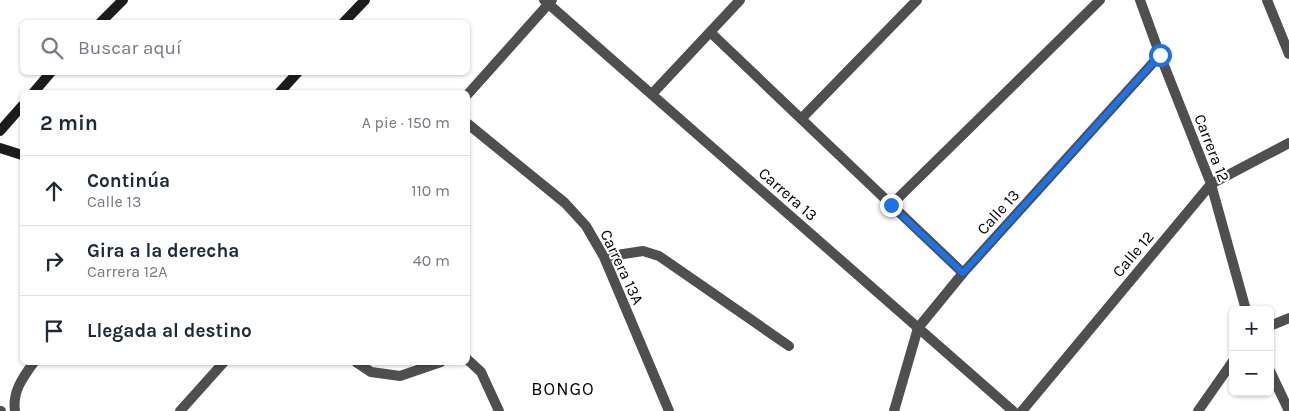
<!DOCTYPE html>
<html lang="es">
<meta charset="utf-8">
<style>
body{margin:0;font-family:Karla,sans-serif;background:#f6f6f7;color:#1f2937}
.controls{position:absolute;right:15px;bottom:15px;display:grid;overflow:hidden;border-radius:8px;box-shadow:0 1px 4px #0004}
.controls button{width:45px;height:45px;display:grid;place-items:center;padding:0;border:0;border-bottom:1px solid #e0e1e3;background:#fff;color:#1f2937;font:25px sans-serif}
.stop{position:absolute;width:15px;height:15px;margin:-11px;border:4px solid #1a73e8;border-radius:50%;background:#fff}
.stop.end{background:#1a73e8;border-color:#fff;box-shadow:0 1px 5px #0008}
.list{margin:0;padding:0;list-style:none}
h2{display:flex;justify-content:space-between;align-items:center;height:65px;margin:0;padding:0 20px;font-size:21px}
h2 small{font-size:16px;font-weight:400;color:#747a83}
.list li{display:grid;grid-template-columns:32px 1fr auto;gap:15px;align-items:center;box-sizing:border-box;height:70px;padding:0 20px;border-top:1px solid #e0e1e3}
.list b{display:block;font-size:19px;white-space:nowrap}
.list p{margin:0;font-size:16px;white-space:nowrap;color:#747a83}
.list em{font-size:16px;font-style:normal;color:#747a83}
.icon{flex:none;width:28px;height:28px;fill:none;stroke:currentColor;stroke-width:2;stroke-linecap:round;stroke-linejoin:round}
.map{position:relative;flex:none;width:1289px;height:411px;overflow:hidden}
.search{position:absolute;background:#fff;box-shadow:0 1px 4px #0004;left:20px;top:20px;width:450px;height:55px;display:flex;align-items:center;gap:12px;box-sizing:border-box;padding:0 18px;border-radius:8px;color:#747a83;font-size:19px}
.panel{position:absolute;background:#fff;box-shadow:0 1px 4px #0004;left:20px;top:90px;width:450px;height:275px;border-radius:8px}
.map>svg:first-child{display:block}
.lines{fill:none;stroke-linecap:round;stroke-linejoin:round}
.minor{stroke:#4f4f4f;stroke-width:10}
.tertiary{stroke:#4f4f4f;stroke-width:10}
.secondary{stroke:#1c1c1c;stroke-width:10}
.route{stroke:#1a73e8;stroke-width:6}
.labels{text-anchor:middle;dominant-baseline:central;stroke-width:4;stroke-linejoin:round;paint-order:stroke}
.street-label{font-size:16px;fill:#000;stroke:#fff}
.neighbourhood-label{font-size:18px;letter-spacing:1px;fill:#000;stroke:#fff}
</style>
<div class="map">
<svg width="1289" height="411" viewBox="0 0 1289 411">
<rect width="100%" height="100%" fill="#fff"/>
<g class="lines">
<!-- minor -->
<path class="minor" d="M544 0 1013 411
M1267 0 1289 54
M710 32 963 273
M1160 55 1211 184 1246 310
M468 94 552 0
M652 94 740 0
M801 119 917 0
M468 124 565 203 586 226 604 257 669 411
M891 205 1100 0
M604 257 643 251 659 256 789 346
M1270 326 1289 318
M468 360 481 372 499 411
M356 362 371 372 400 376 441 362
M1270 371 1289 411
M0 411H1
M180 411 224 362
M1022 411 1211 184 1289 143
M1198 411 1233 361"/>
<!-- tertiary -->
<path class="tertiary" d="M15 411C12 392 23 377 34 362
M894 411 918 328 963 273 1160 55 1140 0"/>
<!-- secondary -->
<path class="secondary" d="M101 22 123 0
M344 22 365 0
M34 92 51 72
M280 92 298 72
M0 131 22 106
M0 148 22 155"/>
</g>
<g class="lines">
<!-- route -->
<path class="route" d="M891 205 963 273 1160 55"/>
</g>
<g class="labels">
<!-- street labels -->
<g class="street-label">
<text transform="translate(1212 148) rotate(69)">Carrera 12</text>
<text transform="translate(788 194) rotate(41)">Carrera 13</text>
<text transform="translate(998 212) rotate(-48)">Calle 13</text>
<text transform="translate(1133 254) rotate(-50)">Calle 12</text>
<text transform="translate(622 267) rotate(65)">Carrera 13A</text>
</g>
<!-- neighbourhood labels -->
<g class="neighbourhood-label">
<text x="563" y="389">BONGO</text>
</g>
</g>
</svg>
<div class="controls">
<button>+</button>
<button>−</button>
</div>
<div class="stop" style="left:1160px;top:55px"></div>
<div class="stop end" style="left:891px;top:205px"></div>
<div class="search"><svg class="icon" aria-label="search" viewBox="0 0 24 24"><circle cx="10" cy="10" r="6"/><path d="M15 15l6 6"/></svg>Buscar aquí</div>
<section class="panel">
<h2>2 min<small>A pie · 150 m</small></h2>
<ul class="list">
<li><svg class="icon" aria-label="ahead" viewBox="0 0 24 24"><path d="M12 20V5M6 11l6-6 6 6"/></svg><div><b>Continúa</b><p>Calle 13</p></div><em>110 m</em></li>
<li><svg class="icon" aria-label="right" viewBox="0 0 24 24"><path d="M7 20v-9h11M14 6l5 5-5 5"/></svg><div><b>Gira a la derecha</b><p>Carrera 12A</p></div><em>40 m</em></li>
<li><svg class="icon" aria-label="arrive" viewBox="0 0 24 24"><path d="M6 21V4h12l-3 4 3 4H6"/></svg><div><b>Llegada al destino</b></div></li>
</ul>
</section>
</div>
